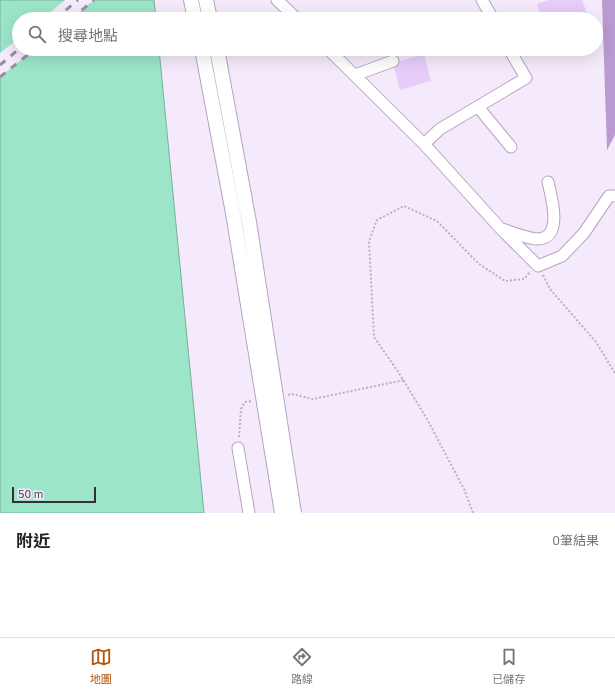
<!DOCTYPE html>
<html lang="zh-TW">
<meta charset="utf-8">
<style>
body{margin:0;font-family:"IBM Plex Sans","Noto Sans TC",sans-serif;background:#f6f6f6;color:#202124}
.scale{position:absolute;left:12px;bottom:10px;width:84px;box-sizing:border-box;padding-left:4px;border:2px solid #352f3a;border-top:0;font-size:11px;line-height:14px;white-space:nowrap;color:#352f3a;-webkit-text-stroke:3px #f4eafb;paint-order:stroke}
.list{margin:0;padding:0;list-style:none}
h2{display:flex;justify-content:space-between;align-items:center;height:52px;margin:0;padding:0 16px;font-size:17px}
h2 small{font-size:13px;font-weight:400;color:#757577}
.icon{flex:none;width:22px;height:22px;fill:none;stroke:currentColor;stroke-width:2;stroke-linecap:round;stroke-linejoin:round}
.map{position:relative;flex:none;width:615px;height:513px;overflow:hidden}
.search{position:absolute;background:#fff;box-shadow:0 4px 16px #0002;left:12px;right:12px;top:12px;height:44px;display:flex;align-items:center;gap:10px;box-sizing:border-box;padding:0 14px;border-radius:22px;color:#757577;font-size:15px}
.sheet{height:124px;background:#fff}
nav{display:flex;justify-content:space-around;align-items:center;box-sizing:border-box;height:56px;border-top:1px solid #e0e0e0;background:#fff;font-size:11px;color:#757577}
nav a{display:grid;justify-items:center;gap:2px}
nav .on{color:#b45309}
.map>svg:first-child{display:block}
.forest{fill:#ba9ad0}
.water{fill:#9ce5c8;stroke:#7dae9d}
.pier{fill:#f4eafb}
.building{fill:#e7cdfa}
.lines{fill:none;stroke-linecap:round;stroke-linejoin:round}
.minor-casing{stroke:#b5a5c0;stroke-width:13}
.major-casing{stroke:#b5a5c0;stroke-width:16}
.path{stroke:#bab1c0;stroke-width:2;stroke-dasharray:2 2;stroke-linecap:butt}
.minor{stroke:#fff;stroke-width:11}
.major{stroke:#fff;stroke-width:14}
.rail{stroke:#978f9d;stroke-width:3;stroke-dasharray:7 7;stroke-linecap:butt}
.major-bridge-casing{stroke:#b5a5c0;stroke-width:16;stroke-linecap:butt}
.major-bridge{stroke:#fff;stroke-width:14}
</style>
<div class="map">
<svg width="615" height="513" viewBox="0 0 615 513">
<rect width="100%" height="100%" fill="#f4eafb"/>
<!-- forest -->
<path class="forest" d="M602 0H615V135L607 150Z"/>
<!-- water -->
<path class="water" d="M0 0H154L156 19H19V49H159L204 513H0Z"/>
<!-- pier -->
<path class="pier" d="M65 0H94L71 19H42Z
M19 38V49H34L0 77V53Z"/>
<!-- building -->
<path class="building" d="M549 0H582L588 16 581 19H542L537 4Z
M424 54 431 81 400 90 393 63Z"/>
<g class="lines">
<defs>
<path id="minor" d="M277 0 297 19
M482 0 493 19
M328 49 424 144 440 129 526 78 509 49
M355 75 393 61
M478 107 511 147
M424 144 500 228 538 266 562 256 584 233 609 196H615
M502 229C511 232 529 239 538 239 564 238 551 196 548 182
M238 448 249 513"/>
<path id="major" d="M191 0 195 19
M206 0 210 19"/>
</defs>
<!-- minor casing -->
<use href="#minor" class="minor-casing"/>
<!-- major casing -->
<use href="#major" class="major-casing"/>
<!-- path -->
<path class="path" d="M543 275 550 289 596 342 615 373
M288 395 292 394 313 399 404 380
M239 437 241 409 245 402 252 401
M473 513 464 489 427 419 399 373 374 337 369 241 377 220 404 206 437 221 479 264 505 281 524 279 530 272"/>
<!-- minor -->
<use href="#minor" class="minor"/>
<!-- major -->
<use href="#major" class="major"/>
<!-- rail -->
<path class="rail" d="M55 19 78 0
M71 19 94 0
M0 65 19 49
M0 77 35 49"/>
<defs>
<path id="major-bridge" d="M202 49 233 213 282 513
M217 49 249 222 294 513"/>
</defs>
<!-- major-bridge casing -->
<use href="#major-bridge" class="major-bridge-casing"/>
<!-- major-bridge -->
<use href="#major-bridge" class="major-bridge"/>
</g>
</svg>
<div class="scale">50 m</div>
<div class="search"><svg class="icon" aria-label="search" viewBox="0 0 24 24"><circle cx="10" cy="10" r="6"/><path d="M15 15l6 6"/></svg>搜尋地點</div>
</div>
<section class="sheet">
<h2>附近<small>0筆結果</small></h2>
<ul class="list">
</ul>
</section>
<nav>
<a class="on"><svg class="icon" aria-label="map" viewBox="0 0 24 24"><path d="M3 6l6-2 6 2 6-2v14l-6 2-6-2-6 2zM9 4v14M15 6v14"/></svg>地圖</a>
<a><svg class="icon" aria-label="directions" viewBox="0 0 24 24"><path d="M12 3l9 9-9 9-9-9zM9 14v-3h6M13 9l2 2-2 2"/></svg>路線</a>
<a><svg class="icon" aria-label="saved" viewBox="0 0 24 24"><path d="M7 4h10v16l-5-4-5 4z"/></svg>已儲存</a>
</nav>
